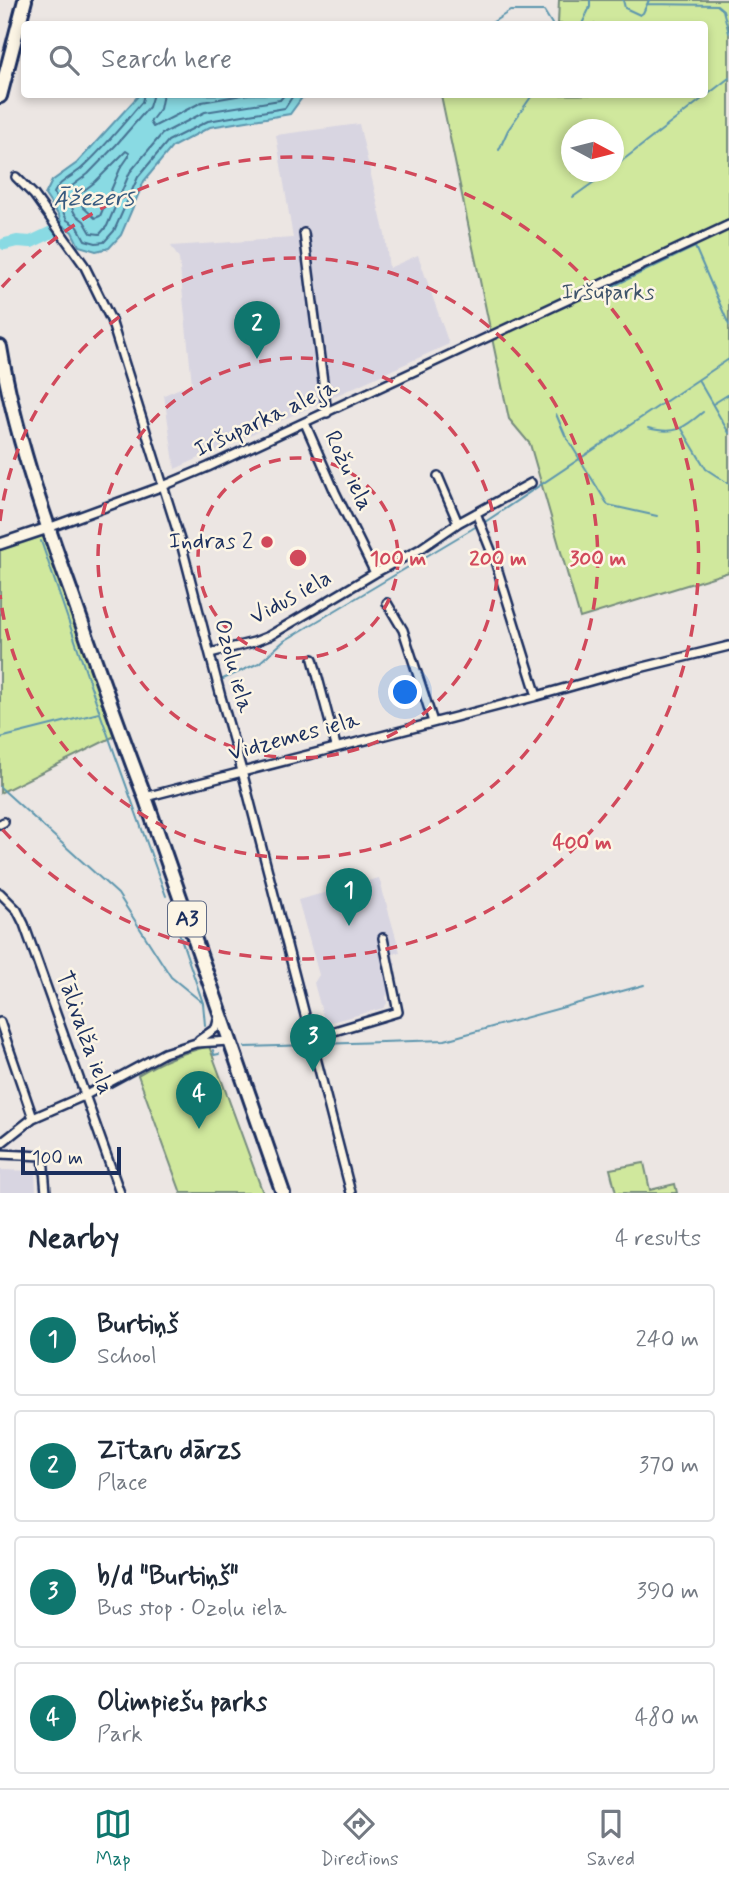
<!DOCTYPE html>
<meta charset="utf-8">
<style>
body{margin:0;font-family:Mynerve,sans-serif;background:#f6f6f7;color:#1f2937}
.compass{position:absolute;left:561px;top:119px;width:63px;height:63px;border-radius:50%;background:#fff;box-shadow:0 4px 10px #0003;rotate:97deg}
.scale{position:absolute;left:21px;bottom:18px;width:100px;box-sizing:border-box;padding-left:7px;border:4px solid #1b2f5e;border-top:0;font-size:19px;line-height:24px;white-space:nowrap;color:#1b2f5e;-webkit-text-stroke:5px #fcf5e5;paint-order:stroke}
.you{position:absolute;left:406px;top:693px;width:24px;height:24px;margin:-18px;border:5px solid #fff;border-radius:50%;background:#1a73e8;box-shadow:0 0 0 10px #1a73e833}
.badge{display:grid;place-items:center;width:46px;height:46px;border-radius:50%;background:#0f766e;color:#fff;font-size:23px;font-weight:700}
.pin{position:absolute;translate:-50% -58px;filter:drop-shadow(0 2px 4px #0008)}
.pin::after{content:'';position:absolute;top:37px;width:24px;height:21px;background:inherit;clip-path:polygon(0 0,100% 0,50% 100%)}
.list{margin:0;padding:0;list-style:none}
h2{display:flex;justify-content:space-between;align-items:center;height:91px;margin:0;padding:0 28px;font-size:30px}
h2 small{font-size:23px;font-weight:400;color:#747a83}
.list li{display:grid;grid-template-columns:46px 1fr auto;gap:21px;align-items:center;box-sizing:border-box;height:112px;margin:0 14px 14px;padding:0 14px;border:2px solid #e0e1e3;border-radius:7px}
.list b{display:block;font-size:26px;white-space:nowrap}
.list p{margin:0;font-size:23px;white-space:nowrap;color:#747a83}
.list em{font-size:23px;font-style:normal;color:#747a83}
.icon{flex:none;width:38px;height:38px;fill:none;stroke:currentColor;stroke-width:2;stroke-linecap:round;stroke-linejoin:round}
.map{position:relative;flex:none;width:729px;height:1193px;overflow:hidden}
.search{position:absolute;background:#fff;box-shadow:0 4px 10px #0003;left:21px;right:21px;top:21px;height:77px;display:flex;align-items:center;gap:18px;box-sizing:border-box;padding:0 24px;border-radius:7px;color:#747a83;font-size:26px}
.sheet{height:595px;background:#fff}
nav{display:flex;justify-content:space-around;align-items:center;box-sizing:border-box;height:98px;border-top:2px solid #e0e1e3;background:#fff;font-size:19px;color:#747a83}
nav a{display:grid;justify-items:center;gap:4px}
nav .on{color:#0f766e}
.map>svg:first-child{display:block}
.built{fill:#d8d5e1}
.green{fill:#d0e89d;stroke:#768c7e;stroke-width:2;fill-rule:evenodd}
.water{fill:#89dae3;stroke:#5d96ae;stroke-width:2}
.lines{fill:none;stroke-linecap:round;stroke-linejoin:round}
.shore{stroke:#477393;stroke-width:2}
.stream{stroke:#5d96ae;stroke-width:2}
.river{stroke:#89dae3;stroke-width:12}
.minor-casing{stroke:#1b2f5e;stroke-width:12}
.tertiary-casing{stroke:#1b2f5e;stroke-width:14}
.trunk-casing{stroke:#1b2f5e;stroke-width:18}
.minor{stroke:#fcf5e5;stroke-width:7}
.tertiary{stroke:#fcf5e5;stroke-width:9}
.trunk{stroke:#fcf5e5;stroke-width:12}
.ring{fill:none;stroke:#d1495b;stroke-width:3.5;stroke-dasharray:12 9}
.poi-dot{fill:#d1495b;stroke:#fcf5e5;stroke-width:2.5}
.labels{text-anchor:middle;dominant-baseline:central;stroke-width:5;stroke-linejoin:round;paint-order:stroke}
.shield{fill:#fcf5e5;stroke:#5e6a86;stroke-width:2}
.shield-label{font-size:21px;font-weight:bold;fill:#1b2f5e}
.park-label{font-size:23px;fill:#3f546b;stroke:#fcf5e5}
.street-label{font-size:23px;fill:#1b2f5e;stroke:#fcf5e5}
.poi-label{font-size:23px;fill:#1b2f5e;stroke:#fcf5e5;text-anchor:end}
.water-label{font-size:24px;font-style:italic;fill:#365a7f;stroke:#fcf5e5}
.centre{fill:#d1495b;stroke:#fcf5e5;stroke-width:3.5}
.ring-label{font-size:21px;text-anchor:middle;font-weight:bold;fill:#d1495b;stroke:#fcf5e5;stroke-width:5;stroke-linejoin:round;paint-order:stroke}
</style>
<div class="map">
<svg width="729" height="1193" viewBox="0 0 729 1193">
<rect width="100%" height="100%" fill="#ece6e3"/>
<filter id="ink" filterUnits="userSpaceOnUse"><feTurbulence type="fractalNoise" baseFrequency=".0143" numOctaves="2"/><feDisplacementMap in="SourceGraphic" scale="14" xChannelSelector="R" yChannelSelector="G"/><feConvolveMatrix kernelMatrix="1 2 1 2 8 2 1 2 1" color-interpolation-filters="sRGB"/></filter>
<g filter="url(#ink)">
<!-- built -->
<path class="built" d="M359 124 385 235 389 268 418 255 449 344 175 469 164 395 192 383 179 259 171 246 293 238 276 135Z
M379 878 400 952 393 954 396 965 386 968 390 988 386 997 387 1003 384 1008 327 1023 324 1020 314 983 319 975 298 900Z
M0 1170 35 1171 36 1193H0Z"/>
<!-- green -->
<path class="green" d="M559 0H729V572L580 618 530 444 509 419 441 95 704 94V24H558ZM572 130H614V172H572Z
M48 528 121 733 0 793V544Z
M209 1046 263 1193H181L138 1075C164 1059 180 1054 209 1046Z
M644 1163 650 1190 675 1184 677 1193H616L610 1169Z"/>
<!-- water -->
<path class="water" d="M139 95 300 94 301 99 290 114 210 127 172 147 144 181 121 235 109 248 96 251 79 246 72 232 62 225 59 216 45 195 52 181 77 163Z"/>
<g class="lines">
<!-- shore -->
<path class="shore" d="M144 94 142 102C123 124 104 148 82 168 72 177 59 181 54 193L67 220 78 227 85 240 96 243 104 242 114 231 138 177 168 141 208 121 285 108 294 94
M153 94 149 107 116 145 88 174 64 192 75 214 84 221 91 233 100 234 107 226 130 172 162 134 205 112 280 100 285 94
M163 94 160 109 150 122 153 127 202 102 248 94
M126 151 129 153V156L120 169 100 216 95 218 83 207 78 195 95 182Z"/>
<!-- stream -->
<path class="stream" d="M623 0 625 8 640 15 643 13 649 0
M647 4 717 5 723 10 729 33
M490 24 510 11H544L552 24
M582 24 590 7V0
M300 98 320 94
M499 150 508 130 533 94
M614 167 729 78
M573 197 608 172
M601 299 605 290 695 247 729 325
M699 381 729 433
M713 404 729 394
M556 414 565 435 608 505 657 516
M648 428C675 435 683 429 703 412
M682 429 706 469 729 484
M485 522 729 359
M41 541 100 713 166 896
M223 679 259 663 284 641 477 526
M0 738 99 713
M0 787 118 894 171 977 203 1003
M172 912 203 1003 205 1025
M319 1044 445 1040 644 985
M245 1047 310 1045
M213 1050 214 1055 219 1054"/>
<!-- river -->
<path class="river" d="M5 244 17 241 31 242 52 232"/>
<defs>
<path id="minor" d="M16 177 34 195 84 265 111 320 181 543 221 697 242 771 351 1193
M304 233 327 413
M305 423 335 492 375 573
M438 476 458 523
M476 513 494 558 537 696
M48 528 163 486 208 467 729 225
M387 603 403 630 433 722
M210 653 254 642 269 636 375 573 420 549 458 523 531 483
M313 659 336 746
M145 797 537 696 615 674 729 646
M0 824 4 822
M0 893 17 910 24 924 120 1193
M0 1022 33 1118
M311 1038 398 1012 383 938
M199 1040 216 1028 219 1016
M0 1144 33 1118 86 1095 164 1053 196 1043 230 1041
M0 1154 43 1156 46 1193"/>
<path id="tertiary" d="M0 544 48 528"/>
<path id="trunk" d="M0 96 25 0
M0 347C14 431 42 512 71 592 95 661 119 729 145 797L283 1193"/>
</defs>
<!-- minor casing -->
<use href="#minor" class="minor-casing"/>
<!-- tertiary casing -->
<use href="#tertiary" class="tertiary-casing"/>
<!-- trunk casing -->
<use href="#trunk" class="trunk-casing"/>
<!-- minor -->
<use href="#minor" class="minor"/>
<!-- tertiary -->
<use href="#tertiary" class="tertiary"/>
<!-- trunk -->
<use href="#trunk" class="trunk"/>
</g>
</g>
<!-- distance rings -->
<g class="ring">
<circle cx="298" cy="558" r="100"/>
<circle cx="298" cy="558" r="200"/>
<path d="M0 521A300 300 0 1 1 0 595"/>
<path d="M2 287A401 401 0 1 1 2 829"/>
</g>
<!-- markers -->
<circle class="poi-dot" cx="267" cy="542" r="7"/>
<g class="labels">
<!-- shield labels -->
<rect class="shield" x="168" y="901.5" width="38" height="35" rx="5"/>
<g class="shield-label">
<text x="187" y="919">A3</text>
</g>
<!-- park labels -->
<g class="park-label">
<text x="608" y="293">Iršuparks</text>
</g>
<!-- street labels -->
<g class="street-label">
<text transform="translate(266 419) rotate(-25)">Iršuparka aleja</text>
<text transform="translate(348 471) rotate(65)">Rožu iela</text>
<text transform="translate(291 598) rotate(-29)">Vidus iela</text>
<text transform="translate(233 666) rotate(75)">Ozolu iela</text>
<text transform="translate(294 737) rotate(-15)">Vidzemes iela</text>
<text transform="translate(84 1033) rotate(70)">Tālivalža iela</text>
</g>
<!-- poi labels -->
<g class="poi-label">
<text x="253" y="542">Indras 2</text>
</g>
<!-- water labels -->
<g class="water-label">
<text x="94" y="198">Āžezers</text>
</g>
</g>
<circle cx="298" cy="558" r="10" class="centre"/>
<g class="ring-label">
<text x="398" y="565">100 m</text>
<text x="498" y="565">200 m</text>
<text x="598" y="565">300 m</text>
<text x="582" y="849">400 m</text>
</g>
</svg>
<svg class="compass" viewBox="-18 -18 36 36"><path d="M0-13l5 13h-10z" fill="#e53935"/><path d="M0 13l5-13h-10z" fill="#747a83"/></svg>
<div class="scale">100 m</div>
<div class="you"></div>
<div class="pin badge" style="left:349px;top:926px">1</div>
<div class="pin badge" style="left:257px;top:359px">2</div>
<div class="pin badge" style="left:313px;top:1072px">3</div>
<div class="pin badge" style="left:199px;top:1129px">4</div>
<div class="search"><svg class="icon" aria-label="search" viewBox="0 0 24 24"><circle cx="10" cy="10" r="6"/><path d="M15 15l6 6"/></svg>Search here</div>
</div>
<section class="sheet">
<h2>Nearby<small>4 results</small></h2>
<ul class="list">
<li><span class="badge">1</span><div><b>Burtiņš</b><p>School</p></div><em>240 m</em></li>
<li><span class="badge">2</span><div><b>Zītaru dārzs</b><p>Place</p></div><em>370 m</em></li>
<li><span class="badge">3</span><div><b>b/d &quot;Burtiņš&quot;</b><p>Bus stop · Ozolu iela</p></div><em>390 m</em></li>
<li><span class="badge">4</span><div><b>Olimpiešu parks</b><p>Park</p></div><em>480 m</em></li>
</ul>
</section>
<nav>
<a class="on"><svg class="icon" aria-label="map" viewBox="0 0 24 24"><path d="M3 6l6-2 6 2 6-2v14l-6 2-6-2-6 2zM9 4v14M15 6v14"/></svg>Map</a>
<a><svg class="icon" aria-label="directions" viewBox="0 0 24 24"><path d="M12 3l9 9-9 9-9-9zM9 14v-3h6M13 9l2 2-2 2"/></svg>Directions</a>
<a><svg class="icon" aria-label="saved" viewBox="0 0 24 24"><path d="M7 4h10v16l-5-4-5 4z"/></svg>Saved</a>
</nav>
